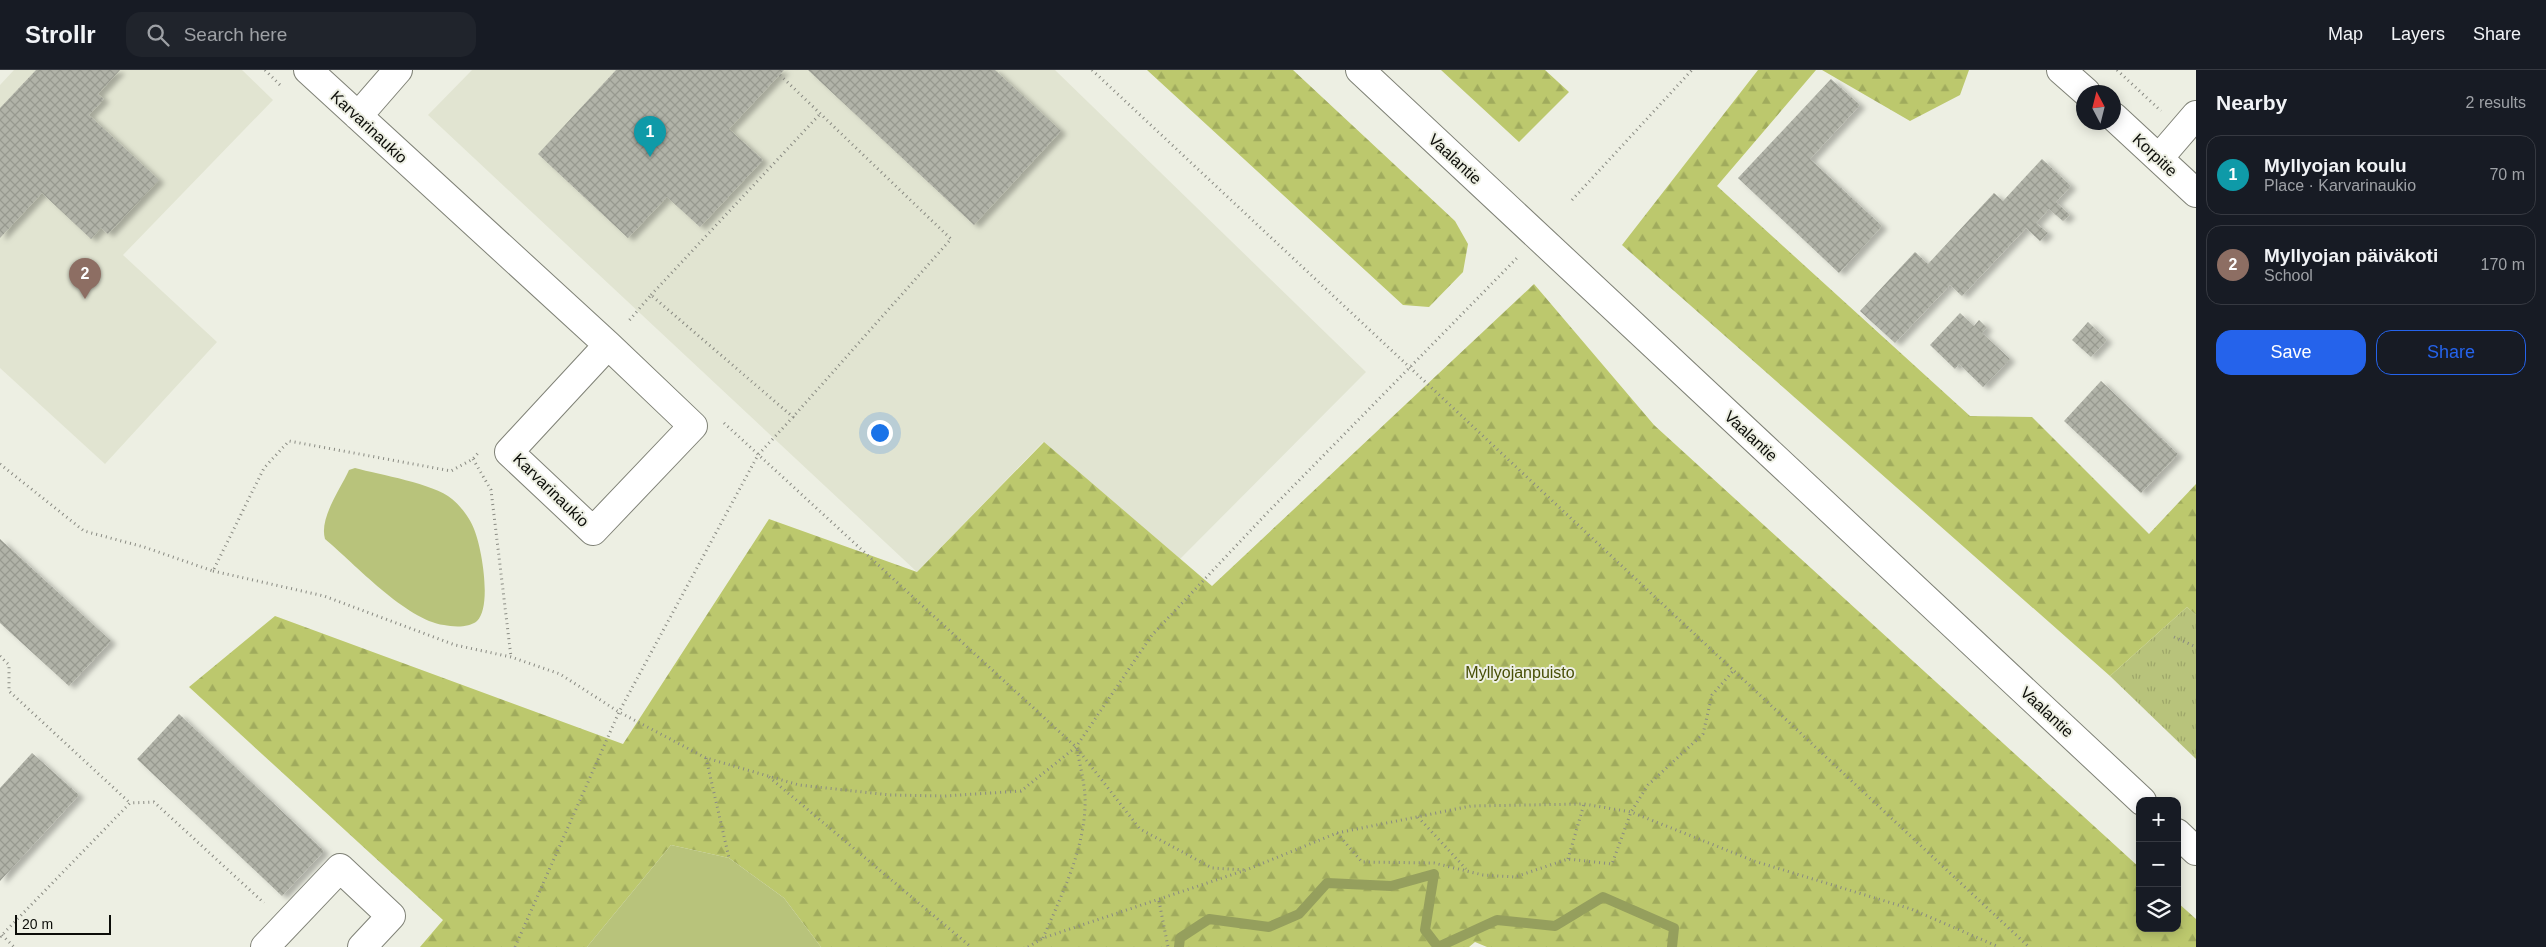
<!DOCTYPE html>
<meta charset="utf-8">
<style>
body{margin:0;font-family:Arial,sans-serif;background:#20242c;color:#f1f3f6}
.controls{position:absolute;right:15px;bottom:15px;display:grid;overflow:hidden;border-radius:10px;box-shadow:0 2px 12px #0003}
.controls button{width:45px;height:45px;display:grid;place-items:center;padding:0;border:0;border-bottom:1px solid #363941;background:#171b24;color:#f1f3f6;font:25px sans-serif}
.compass{position:absolute;left:2076px;top:15px;width:45px;height:45px;border-radius:50%;background:#171b24;box-shadow:0 2px 12px #0003;rotate:353deg}
.scale{position:absolute;left:15px;bottom:12px;width:96px;box-sizing:border-box;padding-left:5px;border:2px solid #0c0d09;border-top:0;font-size:14px;line-height:18px;white-space:nowrap;color:#0c0d09;-webkit-text-stroke:4px #edefe3;paint-order:stroke}
.you{position:absolute;left:879px;top:362px;width:18px;height:18px;margin:-12px;border:4px solid #fff;border-radius:50%;background:#1a73e8;box-shadow:0 0 0 8px #1a73e833}
.badge{display:grid;place-items:center;width:32px;height:32px;border-radius:50%;background:#2563eb;color:#fff;font-size:16px;font-weight:700}
.pin{position:absolute;translate:-50% -41px;filter:drop-shadow(0 1px 2px #0008)}
.pin::after{content:'';position:absolute;top:26px;width:18px;height:15px;background:inherit;clip-path:polygon(0 0,100% 0,50% 100%)}
.list{margin:0;padding:0;list-style:none}
h2{display:flex;justify-content:space-between;align-items:center;height:65px;margin:0;padding:0 20px;font-size:21px}
h2 small{font-size:16px;font-weight:400;color:#9ea1a6}
.list li{display:grid;grid-template-columns:32px 1fr auto;gap:15px;align-items:center;box-sizing:border-box;height:80px;margin:0 10px 10px;padding:0 10px;border:1px solid #363941;border-radius:15px}
.list b{display:block;font-size:19px;white-space:nowrap}
.list p{margin:0;font-size:16px;white-space:nowrap;color:#9ea1a6}
.list em{font-size:16px;font-style:normal;color:#9ea1a6}
.actions{display:flex;gap:10px;padding:15px 20px}
.actions a{flex:1;padding:11px 0;border:1px solid #2563eb;border-radius:15px;text-align:center;font-size:18px;color:#2563eb}
.actions .main{background:#2563eb;color:#fff}
.icon{flex:none;width:28px;height:28px;fill:none;stroke:currentColor;stroke-width:2;stroke-linecap:round;stroke-linejoin:round}
.map{position:relative;flex:none;width:2196px;height:877px;overflow:hidden}
header{display:flex;align-items:center;gap:30px;box-sizing:border-box;height:70px;padding:0 25px;background:#171b24;border-bottom:1px solid #363941}
header strong{font-size:24px}
nav{display:flex;gap:28px;margin-inline-start:auto;font-size:18px}
.search{width:350px;height:45px;background:#20242c;display:flex;align-items:center;gap:12px;box-sizing:border-box;padding:0 18px;border-radius:15px;color:#9ea1a6;font-size:19px}
main{display:flex}
aside{flex:1;background:#171b24}
.map>svg:first-child{display:block}
.built{fill:#e1e4d1}
.grass{fill:url(#grass-tufts)}
.forest{fill:url(#forest-firs)}
.park{fill:#b8c37b}
.lines{fill:none;stroke-linecap:round;stroke-linejoin:round}
.stream{stroke:#959f5d;stroke-width:10}
.building{fill:url(#building-cross-hatch);filter:url(#shadow)}
.minor-casing{stroke:#7f8176;stroke-width:30}
.path{stroke:#898a82;stroke-width:3;stroke-dasharray:1 4;stroke-linecap:butt}
.minor{stroke:#fff;stroke-width:28}
.labels{text-anchor:middle;dominant-baseline:central;stroke-width:4;stroke-linejoin:round;paint-order:stroke}
.street-label{font-size:16px;fill:#0c0d09;stroke:#edefe3}
.park-label{font-size:16px;fill:#474e06;stroke:#edefe3}
</style>
<header>
<strong>Strollr</strong>
<div class="search"><svg class="icon" aria-label="search" viewBox="0 0 24 24"><circle cx="10" cy="10" r="6"/><path d="M15 15l6 6"/></svg>Search here</div>
<nav><a>Map</a><a>Layers</a><a>Share</a></nav>
</header>
<main>
<div class="map">
<svg width="2196" height="877" viewBox="0 0 2196 877">
<defs>
<pattern id="grass-tufts" width="24" height="20" patternUnits="userSpaceOnUse" patternTransform="scale(1.25)"><rect width="24" height="20" fill="#b8c37b"/><path d="M3 7l-1-3M5 7V3M7 7l1-3M15 17l-1-3M17 17v-4M19 17l1-3" fill="none" stroke="#9da669"/></pattern>
<pattern id="forest-firs" width="22" height="20" patternUnits="userSpaceOnUse" patternTransform="scale(1.25)"><rect width="22" height="20" fill="#bcc86d"/><path d="M5 1l3.5 6h-7zM16 11l3.5 6h-7z" fill="#a0ab5d"/></pattern>
<pattern id="building-cross-hatch" width="8" height="8" patternUnits="userSpaceOnUse" patternTransform="scale(1.25)"><rect width="8" height="8" fill="#b1b3a8"/><path d="M0 0l8 8M0 8l8-8" fill="none" stroke="#97998f"/></pattern>
<filter id="shadow"><feDropShadow dx="5.5" dy="3" stdDeviation="2.5" flood-color="#0004"/></filter>
</defs>
<rect width="100%" height="100%" fill="#edefe3"/>
<!-- built -->
<path class="built" d="M14 0H242L273 30 123 185 217 272 105 394 0 298V15Z
M472 0H1055L1366 302 1180 489 1043 372 917 502 428 45Z"/>
<!-- grass -->
<path class="grass" d="M2187 537 2196 545V689L2110 606Z"/>
<!-- forest -->
<path class="forest" d="M1147 0H1293L1455 151 1468 174 1463 202 1429 237 1403 235Z
M1441 0H1545L1569 22 1519 72Z
M1758 0H1816L1717 116 1970 346 2032 347 2149 464 2196 414V545L2187 537 2110 606 1622 175Z
M1822 0H1969L1960 25 1910 51Z
M1534 214 1654 355 2140 798V858H2177V832L2196 849V877H1487L1475 872 1469 877H821L784 828 729 788 671 775 587 877H420L443 850 189 617 275 546 623 674 769 449 917 502 1044 372 1212 516Z"/>
<!-- park -->
<path class="park" d="M355 398C380 405 433 413 452 429 460 435 471 450 474 459 482 478 492 537 477 551 469 558 453 557 444 555 406 550 355 494 325 469 319 448 340 420 349 400Z
M671 775 729 788 784 828 821 877H587Z"/>
<g class="lines">
<!-- stream -->
<path class="stream" d="M1179 877 1180 868 1209 849 1269 857 1299 844 1327 813 1391 816 1434 804 1425 860 1438 877
M1438 877 1497 850 1555 856 1603 827 1674 858 1672 877"/>
</g>
<!-- building -->
<path class="building" d="M36 0H120L98 24 104 29 89 45 159 110 108 164 101 158 91 169 42 123 0 168V38Z
M616 0H784L729 59 763 90 700 157 667 127 628 168 538 84Z
M808 0H995L1061 61 974 155Z
M1831 9 1860 35 1810 89 1882 156 1839 203 1738 108Z
M2042 89 2071 116 2056 132 2070 145 2063 151 2049 139 2036 153 2048 163 2040 171 2026 158 1962 226 1950 215 1895 273 1860 241 1915 182 1928 194 1994 123 2003 131Z
M1960 243 1974 256 1979 250 1987 258 1982 263 2010 289 1983 317 1959 294 1955 299 1930 275Z
M2088 252 2107 270 2091 287 2072 270Z
M2101 311 2178 384 2141 423 2064 351Z
M0 469 111 571 69 616 0 553Z
M179 644 324 781 282 826 137 689Z
M32 683 79 725 0 811V718Z"/>
<g class="lines">
<defs>
<path id="minor" d="M308 0 608 275 693 356 593 461 509 382 608 275
M1360 0 2142 731
M2061 0 2086 22
M358 46 398 0
M2114 47 2196 123
M2159 88 2196 45
M2177 763 2196 781
M265 877 340 798 391 846 362 877"/>
</defs>
<!-- minor casing -->
<use href="#minor" class="minor-casing"/>
<!-- path -->
<path class="path" d="M265 0 280 15
M1092 0 2029 877
M2117 0 2161 41
M780 5 951 169 793 347
M1572 130 1692 0
M651 225 821 43
M724 353 1076 677 1140 759 1212 798 1246 800
M473 389 491 420 511 587
M0 394 84 461 144 477 213 501 264 398 289 371 451 401 473 389 479 382
M213 501 324 526 455 575 511 587 560 604 619 642 706 688 799 715 890 725 945 726 1021 721 1076 677 1152 565 1268 442 1517 188
M2174 567 2196 577
M0 586 9 595V621L130 733
M706 688 729 788
M769 707 971 877
M1418 747 1466 799
M1337 763 1362 792 1434 793 1483 805 1515 807 1568 789 1612 794 1631 742 1648 715 1703 664 1712 625 1734 600
M1568 789 1584 734
M1159 831 1168 877
M2 865 14 877
M0 867 130 733 154 732 264 833
M1043 868C1062 824 1087 775 1085 726 1084 711 1080 695 1077 680
M515 877 619 642 758 385 793 347 651 225 627 253
M1028 877 1043 868 1246 800 1337 763 1471 736 1584 734 1631 742 1754 791 1911 839 1999 877"/>
<!-- minor -->
<use href="#minor" class="minor"/>
</g>
<g class="labels">
<!-- street labels -->
<g class="street-label">
<text transform="translate(369 57) rotate(43)">Karvarinaukio</text>
<text transform="translate(2155 85) rotate(43)">Korpitie</text>
<text transform="translate(1455 89) rotate(43)">Vaalantie</text>
<text transform="translate(1751 366) rotate(43)">Vaalantie</text>
<text transform="translate(551 420) rotate(44)">Karvarinaukio</text>
<text transform="translate(2047 642) rotate(43)">Vaalantie</text>
</g>
<!-- park labels -->
<g class="park-label">
<text x="1520" y="602">Myllyojanpuisto</text>
</g>
</g>
</svg>
<div class="controls">
<button>+</button>
<button>−</button>
<button><svg class="icon" aria-label="layers" viewBox="0 0 24 24"><path d="M12 4l9 5-9 5-9-5zM3 14l9 5 9-5"/></svg></button>
</div>
<svg class="compass" viewBox="-18 -18 36 36"><path d="M0-13l5 13h-10z" fill="#e53935"/><path d="M0 13l5-13h-10z" fill="#9ea1a6"/></svg>
<div class="scale">20 m</div>
<div class="you"></div>
<div class="pin badge" style="left:650px;top:87px;background:#0f9aa8">1</div>
<div class="pin badge" style="left:85px;top:229px;background:#8d6e63">2</div>
</div>
<aside>
<h2>Nearby<small>2 results</small></h2>
<ul class="list">
<li><span class="badge" style="background:#0f9aa8">1</span><div><b>Myllyojan koulu</b><p>Place · Karvarinaukio</p></div><em>70 m</em></li>
<li><span class="badge" style="background:#8d6e63">2</span><div><b>Myllyojan päiväkoti</b><p>School</p></div><em>170 m</em></li>
</ul>
<div class="actions"><a class="main">Save</a><a>Share</a></div>
</aside>
</main>
